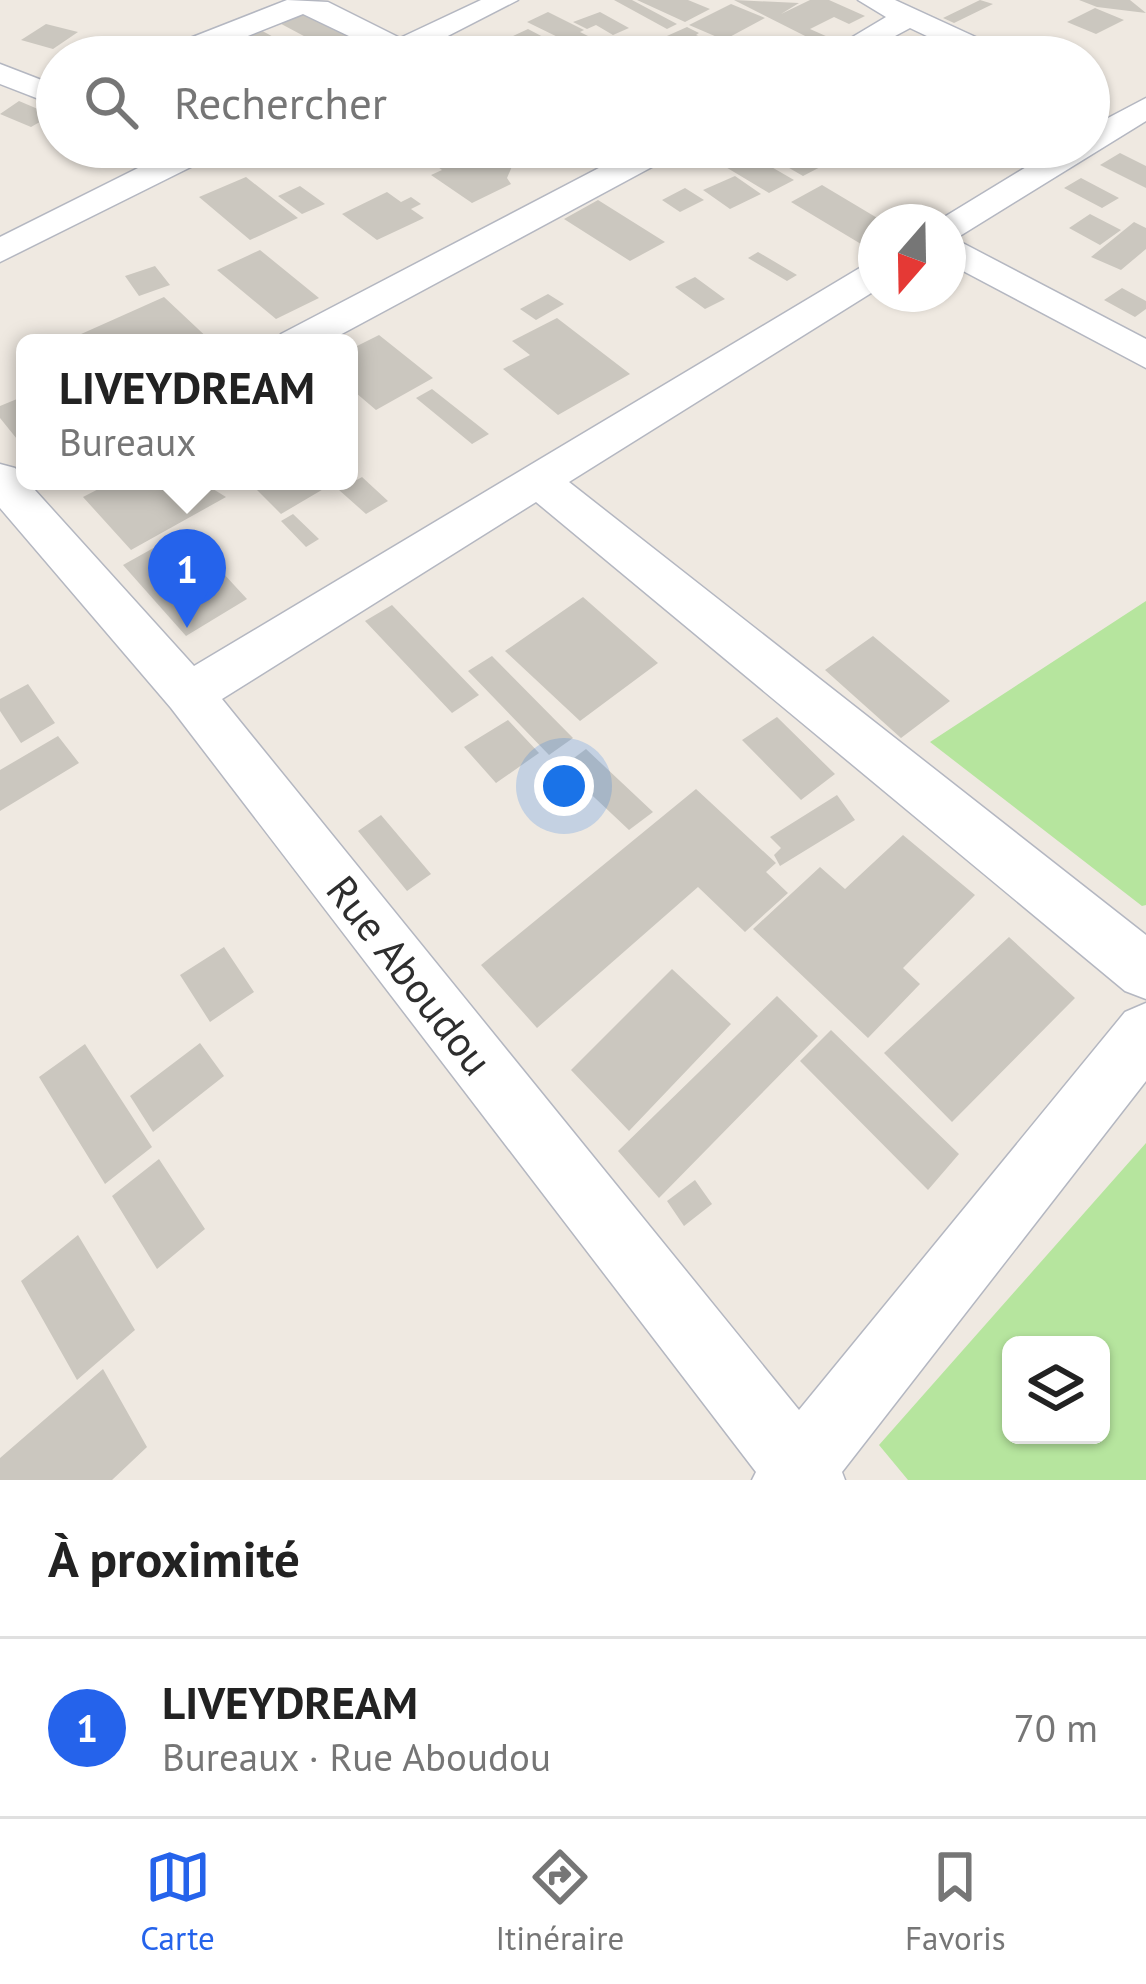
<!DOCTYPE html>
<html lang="fr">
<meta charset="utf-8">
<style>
body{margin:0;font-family:"PT Sans",sans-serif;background:#f2f2f2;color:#222}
.controls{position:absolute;right:36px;bottom:36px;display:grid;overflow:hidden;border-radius:18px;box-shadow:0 3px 9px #0004}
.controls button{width:108px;height:108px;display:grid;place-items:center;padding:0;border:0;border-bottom:3px solid #e0e0e0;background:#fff;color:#222;font:60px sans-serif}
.compass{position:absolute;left:858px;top:204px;width:108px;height:108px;border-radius:50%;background:#fff;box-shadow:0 3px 9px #0004;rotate:200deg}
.you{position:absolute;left:564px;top:786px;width:42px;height:42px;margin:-30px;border:9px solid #fff;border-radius:50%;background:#1a73e8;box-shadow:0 0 0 18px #1a73e833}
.badge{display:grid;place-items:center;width:78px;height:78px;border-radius:50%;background:#2563eb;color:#fff;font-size:39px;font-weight:700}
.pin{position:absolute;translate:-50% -99px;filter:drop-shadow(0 3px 6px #0008)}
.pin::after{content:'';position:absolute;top:63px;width:42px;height:36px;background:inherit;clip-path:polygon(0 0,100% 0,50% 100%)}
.popup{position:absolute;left:16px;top:334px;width:342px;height:156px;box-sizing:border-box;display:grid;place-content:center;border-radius:18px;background:#fff;filter:drop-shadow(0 3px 9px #0005);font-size:39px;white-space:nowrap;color:#767676}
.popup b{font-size:45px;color:#222}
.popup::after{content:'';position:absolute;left:50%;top:100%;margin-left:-24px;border:24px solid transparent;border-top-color:#fff}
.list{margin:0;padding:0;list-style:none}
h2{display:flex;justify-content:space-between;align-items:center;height:156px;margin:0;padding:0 48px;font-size:51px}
h2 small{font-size:39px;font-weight:400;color:#767676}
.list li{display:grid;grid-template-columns:78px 1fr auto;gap:36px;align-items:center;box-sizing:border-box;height:180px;padding:0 48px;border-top:3px solid #e0e0e0}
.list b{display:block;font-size:45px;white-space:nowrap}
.list p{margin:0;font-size:39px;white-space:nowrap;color:#767676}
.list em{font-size:39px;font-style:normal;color:#767676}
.icon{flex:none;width:66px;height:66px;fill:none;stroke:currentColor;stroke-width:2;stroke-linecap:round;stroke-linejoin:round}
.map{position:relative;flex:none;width:1146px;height:1480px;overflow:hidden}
.search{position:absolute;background:#fff;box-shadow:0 3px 9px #0004;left:36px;right:36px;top:36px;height:132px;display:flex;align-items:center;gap:30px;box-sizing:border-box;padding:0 42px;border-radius:66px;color:#767676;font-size:45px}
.sheet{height:336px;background:#fff}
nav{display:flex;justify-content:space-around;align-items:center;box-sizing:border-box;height:168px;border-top:3px solid #e0e0e0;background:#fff;font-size:33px;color:#767676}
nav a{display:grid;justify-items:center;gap:6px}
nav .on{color:#2563eb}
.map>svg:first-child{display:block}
.green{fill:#b6e59e;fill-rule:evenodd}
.building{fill:#cbc7bf}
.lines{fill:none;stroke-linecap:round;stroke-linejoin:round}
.street-casing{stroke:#b4b7c1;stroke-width:3}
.street{fill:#fff;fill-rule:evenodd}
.labels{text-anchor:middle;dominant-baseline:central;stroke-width:10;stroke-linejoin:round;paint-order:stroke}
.street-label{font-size:42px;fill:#2e2e2e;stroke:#fff}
</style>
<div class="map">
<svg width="1146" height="1480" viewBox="0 0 1146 1480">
<rect width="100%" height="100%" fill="#efe9e1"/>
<!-- green -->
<path class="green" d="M1146 601V905L1142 906 930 742Z
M1146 1143V1480H908L879 1445ZM1011 1345H1101V1435H1011Z"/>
<!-- building -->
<path class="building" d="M614 0H632L677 24 667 29Z
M637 0H688L710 9 685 22Z
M734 0 799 3 781 14 810 0H829L865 16 849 24 834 17 810 29 828 37 817 42Z
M980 0 993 4 954 23 943 18Z
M1079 0H1130L1146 13 1097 7Z
M731 4 765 18 724 40 689 25Z
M293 8 356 39 332 51 270 18Z
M1095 8 1124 20 1096 34 1067 22Z
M548 12 584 30 580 32 588 36 572 44 527 22Z
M600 12 629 28 613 35 596 25 587 29 573 22Z
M46 24 78 32 53 49 21 40Z
M251 25 305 54 287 57 238 31Z
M687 27 699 33 696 35 746 57H694L658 40Z
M528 29 564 48 549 55 513 36Z
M233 34 276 57H249L219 40Z
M900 36 942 57H895L875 47Z
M494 41 525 57H492L477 50Z
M19 101 52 115 31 127 0 114Z
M462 147H479L495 163 513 164 507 178 511 184 472 203 431 175 442 170 431 162Z
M520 147H597L566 163 541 148 531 154Z
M753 147H799L828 163 803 176Z
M744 151 794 180 769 193 719 163Z
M1120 153 1146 166V188L1100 165Z
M735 176 761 194 730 209 703 190Z
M246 177 298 218 250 240 199 197Z
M1081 178 1119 198 1102 208 1064 188Z
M822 185 884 222H876V236L861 244 791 202Z
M300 186 325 204 302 214 278 196Z
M685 188 704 200 680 212 662 200Z
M387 192 401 202 411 197 421 204 411 209 424 218 377 240 342 214Z
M598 200 665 242 630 261 564 219Z
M1090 214 1121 230 1100 245 1069 228Z
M1134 222 1146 228V249L1121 270 1091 257Z
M260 250 319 298 276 319 217 270Z
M758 252 797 275 787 281 748 258Z
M155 266 170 285 139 296 125 276Z
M695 277 725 299 705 309 675 287Z
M1122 288 1146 301V309L1135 317 1104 300Z
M548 294 564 304 536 320 520 309Z
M164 297 213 343H61Z
M557 318 630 374 558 415 503 369 530 355 512 341Z
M379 335 433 378 376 410 349 387V350Z
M432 389 489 434 472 444 416 398Z
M17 399 25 408V449L0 418V406Z
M362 477 388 501 366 514 339 490Z
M114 481H200L226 497 131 550 83 497Z
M263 481H337L281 514 253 486Z
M293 514 319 539 306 547 281 521Z
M184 531 247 599 186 636 123 565Z
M583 597 658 663 580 721 505 651Z
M392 605 479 695 452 713 365 621Z
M873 636 950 701 901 738 825 670Z
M492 656 573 738 549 755 468 671Z
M28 684 55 723 21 743 0 711V699Z
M777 717 835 774 801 800 742 740Z
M508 720 539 753 496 783 464 747Z
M58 736 79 763 0 811V770Z
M586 749 653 812 629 830 562 767Z
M696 789 776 863 766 872 788 893 745 932 698 887 537 1028 481 965Z
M837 795 855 820 780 866 774 855 781 848 770 837Z
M381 815 431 874 407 891 358 831Z
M903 835 975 895 903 968 920 984 868 1038 753 929 820 867 845 889Z
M1009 937 1075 998 952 1122 884 1053Z
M224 947 254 992 210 1022 180 975Z
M672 969 731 1024 629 1131 571 1070Z
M777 996 818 1036 659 1198 618 1151Z
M831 1030 959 1154 928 1190 800 1061Z
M200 1043 224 1076 153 1132 130 1096Z
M85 1044 152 1147 105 1184 39 1077Z
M159 1159 205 1229 157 1269 112 1196Z
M695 1180 712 1204 684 1226 667 1201Z
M78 1235 135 1330 77 1380 21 1281Z
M103 1369 147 1447 112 1480H0V1458Z"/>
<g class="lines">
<defs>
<path id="street" d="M287 0 328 2 400 38 481 0H518L407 57H368L376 49 303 14 195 57H153L157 51Z
M858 0H895L1006 51 1010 57H971L910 28 856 57H819L886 17Z
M0 64 57 86V106L0 84Z
M1146 98V121L955 239 1146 339V368L948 263V222H936L1059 147H1089V128Z
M180 147H221L217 154 0 262V237Z
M639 147H680L676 154 325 343H276L281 334Z
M876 263V290L569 482 1146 935V999L1125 991 536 502 222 699 799 1410 1125 1012 1146 1003V1081L842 1472 845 1480H752L756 1472 171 708 0 508V464L15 468 194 666 863 266Z"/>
</defs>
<!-- street casing -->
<use href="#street" class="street-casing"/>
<!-- street -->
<use href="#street" class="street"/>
</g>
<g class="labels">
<!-- street labels -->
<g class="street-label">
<text transform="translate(410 975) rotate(52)">Rue Aboudou</text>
</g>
</g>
</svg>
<div class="controls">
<button><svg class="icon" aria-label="layers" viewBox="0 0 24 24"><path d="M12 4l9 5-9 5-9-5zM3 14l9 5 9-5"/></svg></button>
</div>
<svg class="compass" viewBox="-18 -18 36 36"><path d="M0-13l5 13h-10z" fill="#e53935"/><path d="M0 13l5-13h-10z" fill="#767676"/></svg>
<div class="you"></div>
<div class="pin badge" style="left:187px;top:628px">1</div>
<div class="popup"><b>LIVEYDREAM</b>Bureaux</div>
<div class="search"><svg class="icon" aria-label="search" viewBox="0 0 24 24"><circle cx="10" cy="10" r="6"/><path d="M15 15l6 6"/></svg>Rechercher</div>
</div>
<section class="sheet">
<h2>À proximité<small></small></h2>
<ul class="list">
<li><span class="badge">1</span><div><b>LIVEYDREAM</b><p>Bureaux · Rue Aboudou</p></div><em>70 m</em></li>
</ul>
</section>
<nav>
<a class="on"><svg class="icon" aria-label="map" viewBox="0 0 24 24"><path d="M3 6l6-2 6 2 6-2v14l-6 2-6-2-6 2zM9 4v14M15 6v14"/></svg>Carte</a>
<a><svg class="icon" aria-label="directions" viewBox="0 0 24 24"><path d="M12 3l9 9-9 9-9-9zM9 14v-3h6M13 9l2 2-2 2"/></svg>Itinéraire</a>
<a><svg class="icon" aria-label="saved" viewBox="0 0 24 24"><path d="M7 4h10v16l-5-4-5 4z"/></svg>Favoris</a>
</nav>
